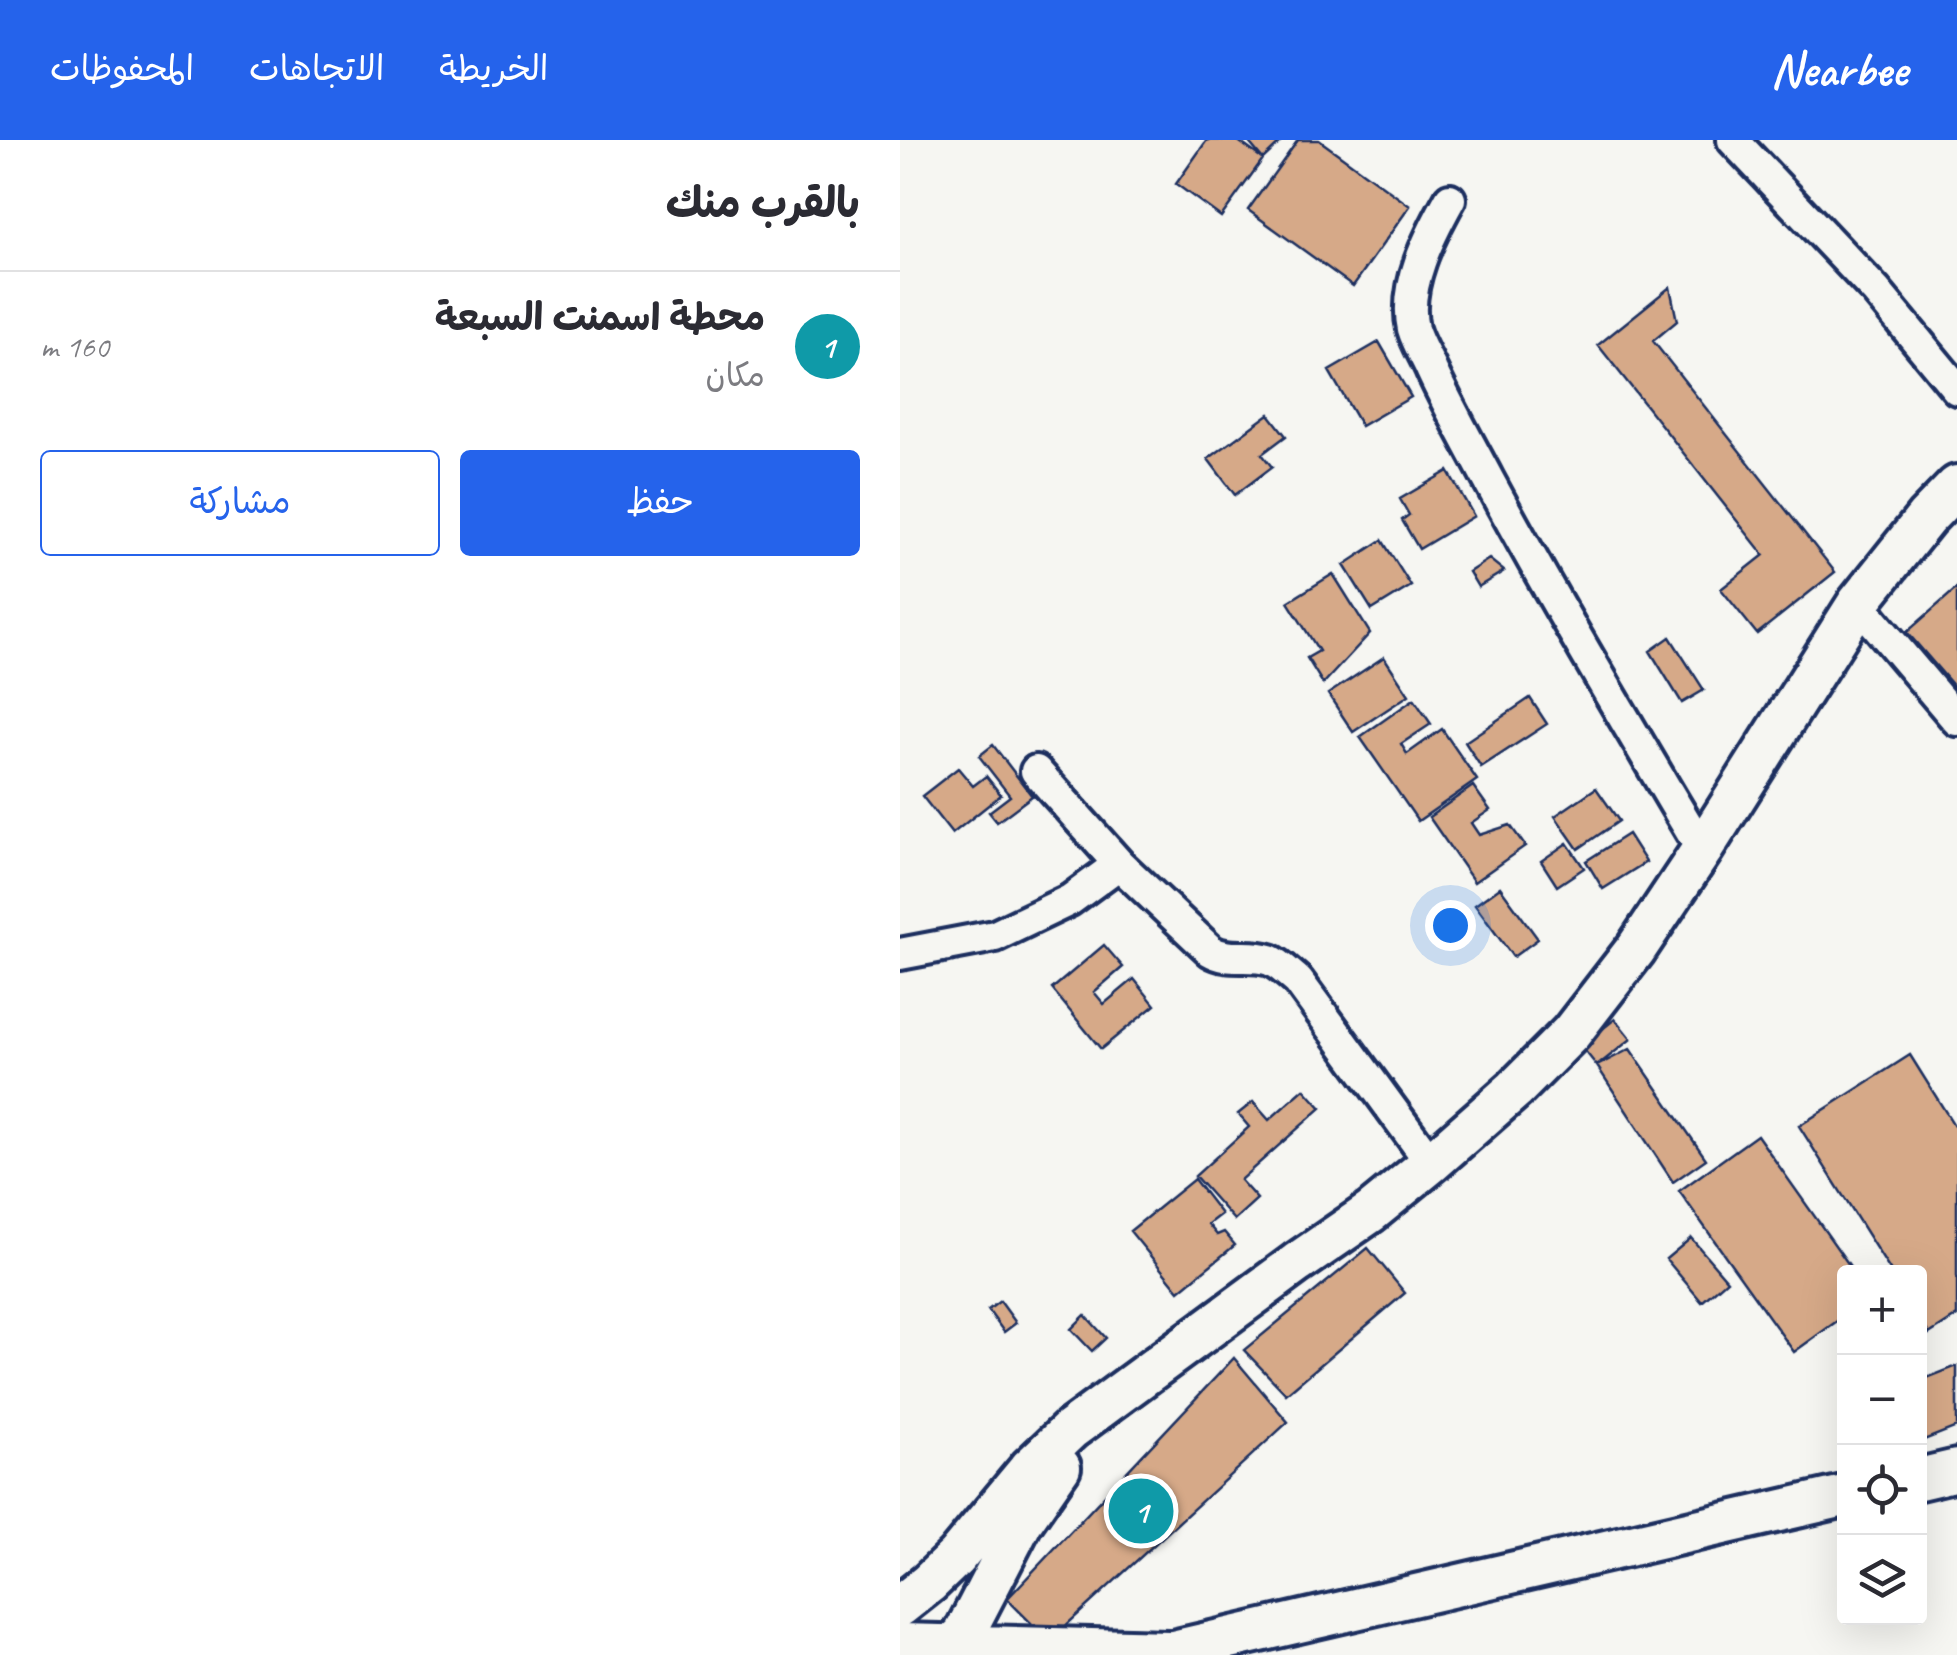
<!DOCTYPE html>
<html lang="ar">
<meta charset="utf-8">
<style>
body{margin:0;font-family:Caveat,"Playpen Sans Arabic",sans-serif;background:#f7f7f7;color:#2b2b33;direction:rtl}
.controls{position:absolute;right:30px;bottom:30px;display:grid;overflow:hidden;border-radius:10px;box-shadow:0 10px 40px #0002}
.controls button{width:90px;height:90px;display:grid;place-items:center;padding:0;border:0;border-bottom:2px solid #e1e1e2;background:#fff;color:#2b2b33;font:50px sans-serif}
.you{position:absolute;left:550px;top:785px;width:35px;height:35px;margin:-25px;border:8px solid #fff;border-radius:50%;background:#1a73e8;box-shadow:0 0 0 15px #1a73e833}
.badge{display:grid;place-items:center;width:65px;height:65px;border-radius:50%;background:#2563eb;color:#fff;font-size:32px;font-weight:700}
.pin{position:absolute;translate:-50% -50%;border:5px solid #fff;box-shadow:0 2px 10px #0006}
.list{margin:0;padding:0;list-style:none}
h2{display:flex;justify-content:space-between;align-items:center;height:130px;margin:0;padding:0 40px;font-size:42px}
h2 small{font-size:32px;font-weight:400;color:#7c7c81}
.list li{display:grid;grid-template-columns:65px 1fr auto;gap:30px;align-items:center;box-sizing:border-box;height:150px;padding:0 40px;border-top:2px solid #e1e1e2}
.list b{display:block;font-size:38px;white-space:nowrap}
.list p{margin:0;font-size:32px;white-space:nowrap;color:#7c7c81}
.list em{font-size:32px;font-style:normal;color:#7c7c81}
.actions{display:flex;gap:20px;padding:30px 40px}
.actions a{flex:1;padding:22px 0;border:2px solid #2563eb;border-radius:10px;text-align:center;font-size:35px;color:#2563eb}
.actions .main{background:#2563eb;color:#fff}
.icon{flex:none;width:55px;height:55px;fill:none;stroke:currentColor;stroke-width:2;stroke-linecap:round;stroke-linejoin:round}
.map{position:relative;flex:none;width:1057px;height:1515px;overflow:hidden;direction:ltr}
header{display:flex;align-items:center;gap:60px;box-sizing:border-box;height:140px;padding:0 50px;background:#2563eb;color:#fff}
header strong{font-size:48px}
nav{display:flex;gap:55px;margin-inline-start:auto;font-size:35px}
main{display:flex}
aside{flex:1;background:#fff}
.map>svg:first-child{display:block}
.building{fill:#d6a988;stroke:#1b2f5e;stroke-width:2.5}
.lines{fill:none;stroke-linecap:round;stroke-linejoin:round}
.street-casing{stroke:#1b2f5e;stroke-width:38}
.secondary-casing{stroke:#1b2f5e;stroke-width:48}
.street{stroke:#f6f6f2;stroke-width:30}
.secondary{stroke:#f6f6f2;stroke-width:40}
</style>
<header>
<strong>Nearbee</strong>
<nav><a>الخريطة</a><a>الاتجاهات</a><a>المحفوظات</a></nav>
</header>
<main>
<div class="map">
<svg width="1057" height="1515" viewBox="0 0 1057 1515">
<rect width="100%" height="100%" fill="#f6f6f2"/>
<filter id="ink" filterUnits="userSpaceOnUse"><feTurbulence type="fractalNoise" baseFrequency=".01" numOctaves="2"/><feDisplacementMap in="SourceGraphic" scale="20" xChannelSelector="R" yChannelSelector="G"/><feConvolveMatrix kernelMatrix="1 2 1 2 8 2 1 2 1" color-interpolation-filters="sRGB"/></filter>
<g filter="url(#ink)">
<!-- building -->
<path class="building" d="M307 0H337L363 19 321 77 276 44Z
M347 0H383L363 19Z
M398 0H419L510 66 453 146 348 70Z
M770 147 777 181 753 201 935 432 857 494 821 449 864 415 698 205Z
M479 202 511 257 461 286 429 231Z
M369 274 386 296 362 314 372 327 335 355 308 319Z
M548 331 574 376 519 409 502 380 509 375 500 359Z
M482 400 511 446 472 470 444 425Z
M589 419 604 431 578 447 569 432Z
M433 434 470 493 423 544 407 518 419 511 388 462Z
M1057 448V550L1007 492Z
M770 497 804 550 782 563 750 511Z
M484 517 509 555 453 592 428 554Z
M630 558 647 584 581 627 565 602Z
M514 559 531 584 501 604 507 614 542 589 577 640 518 681 460 597Z
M93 605 132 656 97 682 89 672 110 656 79 616Z
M58 628 73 646 86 636 101 655 52 694 22 656Z
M573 646 590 670 571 683 579 695 610 685 625 706 574 742 529 677Z
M696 648 719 681 678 709 655 676Z
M728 694 746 722 703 749 686 721Z
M667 703 684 728 657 746 641 721Z
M600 747 638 799 613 817 575 765Z
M204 805 223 827 194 852 204 864 234 839 255 865 201 909 152 849Z
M715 879 731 899 697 926 681 906Z
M730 909 806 1019 773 1042 697 926Z
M1010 915 1057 990V1176L1029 1194 1019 1178V1132H991L899 986Z
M404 949 421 968 340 1040 357 1059 334 1080 295 1036 349 987 338 974 353 962 369 980Z
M857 995 954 1132H944V1176L894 1212 779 1051Z
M294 1039 321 1074 308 1084 317 1095 324 1092 335 1105 279 1151 230 1091Z
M791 1098 827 1140 802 1162 766 1119Z
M468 1108 505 1153 386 1254 344 1210Z
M100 1161 116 1183 104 1192 88 1170Z
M185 1175 206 1198 192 1211 171 1189Z
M334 1218 388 1282 149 1501 107 1459Z
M1057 1226V1287L1019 1302V1241Z"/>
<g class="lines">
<defs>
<path id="street" d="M833 0 976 151 1057 249
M550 59C530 95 503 146 513 189 517 203 526 217 532 231 549 268 569 303 588 339 656 465 729 587 802 710
M958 463 1057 580
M136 631 219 724 311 811C329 822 349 813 370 820 380 824 389 834 398 841L531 1023
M0 814 95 796 170 760 219 724"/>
<path id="secondary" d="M1019 1339 1057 1330
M0 1466 29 1443 56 1417 130 1328 170 1290 397 1123 471 1072 531 1023 615 949 671 893 736 809 802 710 958 463 1026 378 1057 346
M0 1504 268 1511
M53 1515 122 1382 160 1327
M256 1515 944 1356"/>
</defs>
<!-- street casing -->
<use href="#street" class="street-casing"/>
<!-- secondary casing -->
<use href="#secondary" class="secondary-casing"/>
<!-- street -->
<use href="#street" class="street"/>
<!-- secondary -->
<use href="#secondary" class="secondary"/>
</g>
</g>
</svg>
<div class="controls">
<button>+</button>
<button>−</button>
<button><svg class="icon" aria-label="locate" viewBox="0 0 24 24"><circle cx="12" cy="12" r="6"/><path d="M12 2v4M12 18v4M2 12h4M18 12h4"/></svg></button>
<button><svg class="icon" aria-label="layers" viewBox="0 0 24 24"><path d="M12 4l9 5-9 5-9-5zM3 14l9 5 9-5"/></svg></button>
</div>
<div class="you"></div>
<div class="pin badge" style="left:241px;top:1371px;background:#0f9aa8">1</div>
</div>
<aside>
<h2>بالقرب منك<small></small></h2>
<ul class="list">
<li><span class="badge" style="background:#0f9aa8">1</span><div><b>محطة اسمنت السبعة</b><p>مكان</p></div><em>160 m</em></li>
</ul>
<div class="actions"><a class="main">حفظ</a><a>مشاركة</a></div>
</aside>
</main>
